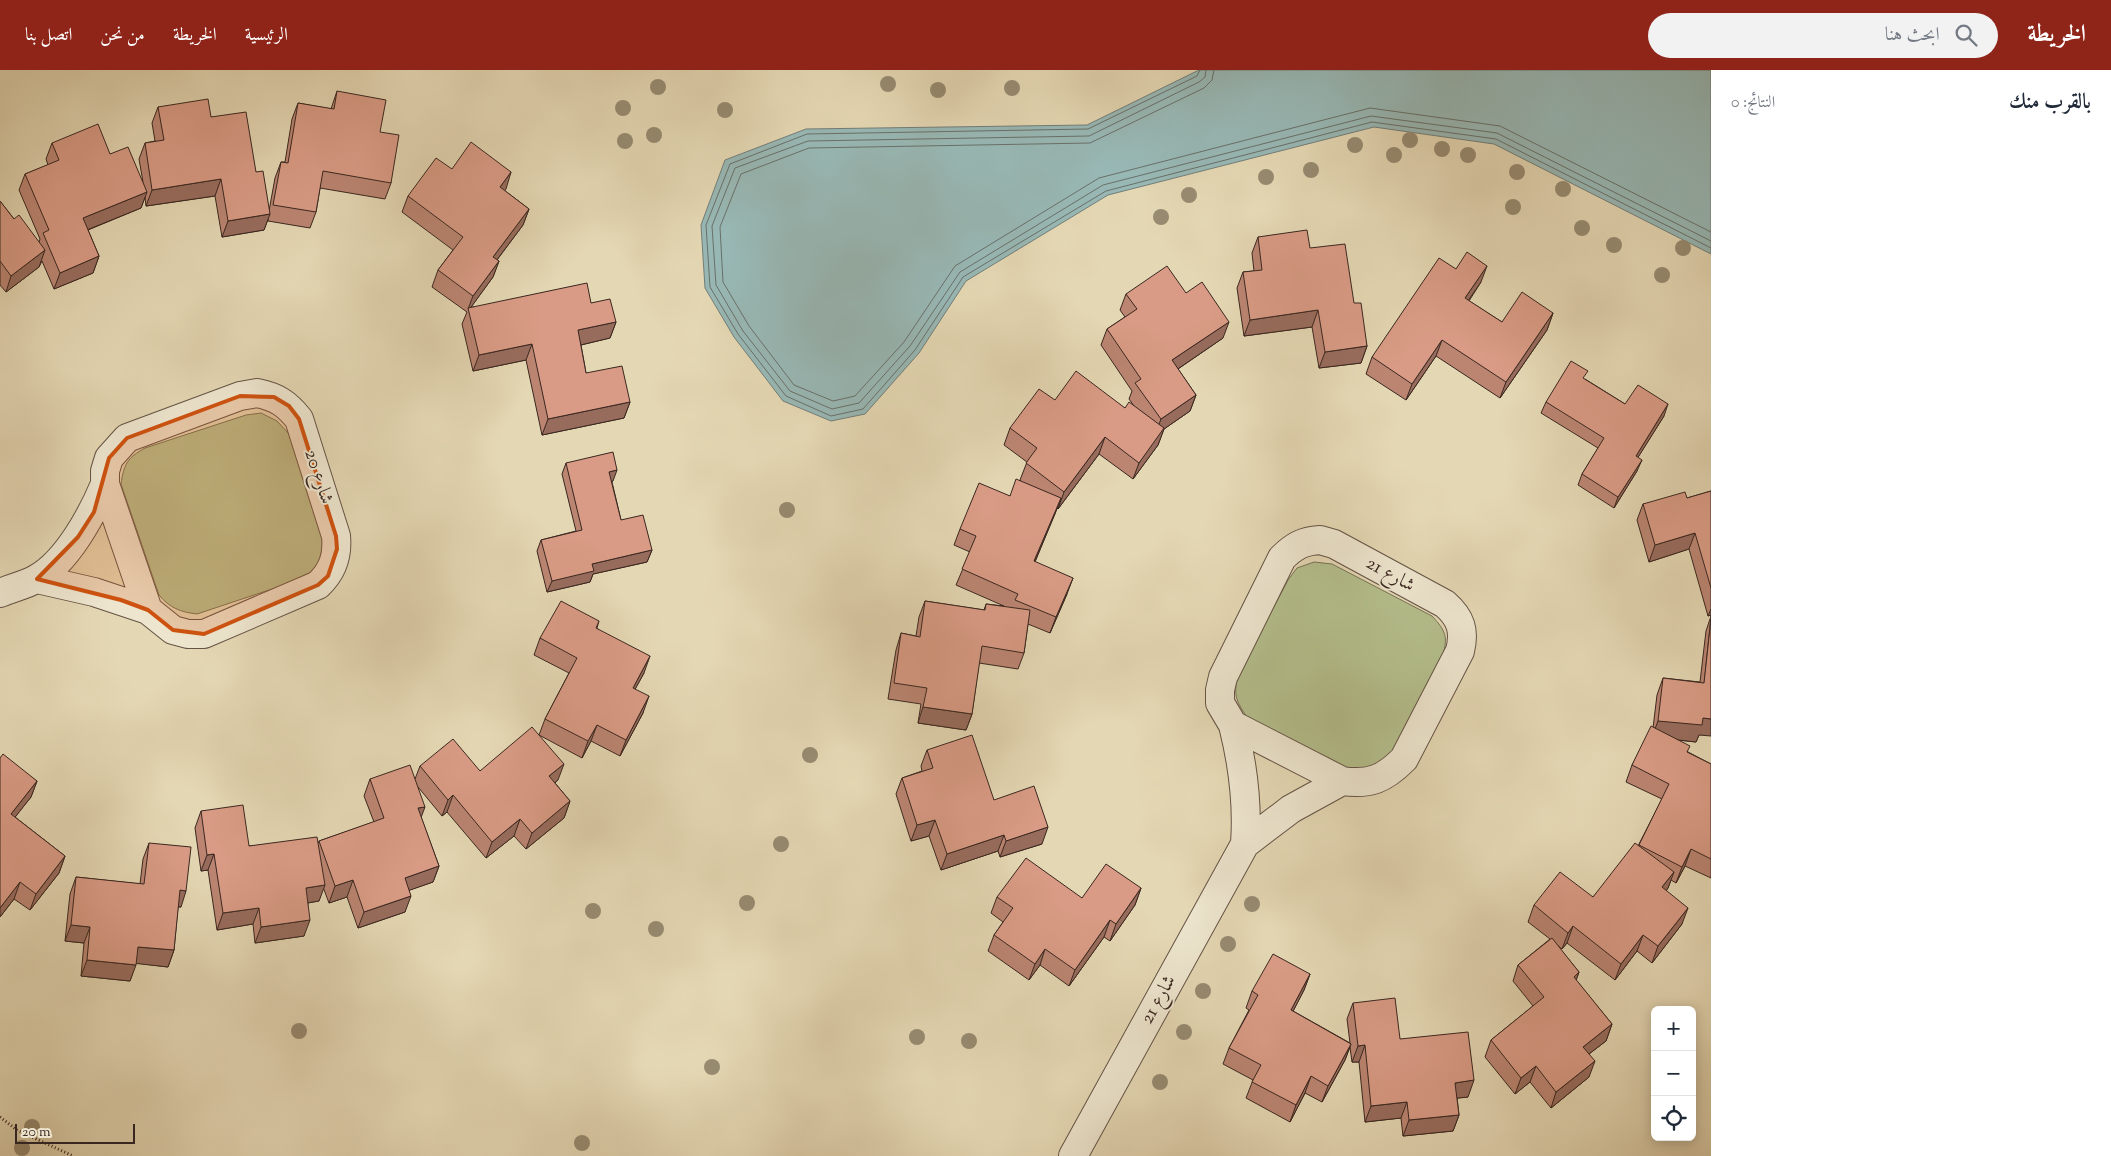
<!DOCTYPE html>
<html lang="ar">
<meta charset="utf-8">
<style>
body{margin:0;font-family:"Sorts Mill Goudy",Amiri,serif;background:#f2f2f3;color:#1f2937;direction:rtl}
.controls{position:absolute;right:15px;bottom:15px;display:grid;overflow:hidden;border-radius:8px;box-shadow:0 2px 12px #0003}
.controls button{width:45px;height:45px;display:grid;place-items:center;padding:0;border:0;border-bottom:1px solid #e0e1e3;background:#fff;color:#1f2937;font:25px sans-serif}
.scale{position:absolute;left:15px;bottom:12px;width:120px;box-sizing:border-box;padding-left:5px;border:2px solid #3a2720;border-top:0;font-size:14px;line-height:18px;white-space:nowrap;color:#3a2720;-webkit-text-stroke:4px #ede5ce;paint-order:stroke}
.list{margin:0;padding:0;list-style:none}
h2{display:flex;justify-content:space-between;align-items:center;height:65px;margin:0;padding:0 20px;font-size:21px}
h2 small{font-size:16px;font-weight:400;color:#747a83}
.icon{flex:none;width:28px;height:28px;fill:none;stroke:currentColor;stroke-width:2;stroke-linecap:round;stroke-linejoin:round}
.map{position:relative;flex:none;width:1711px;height:1086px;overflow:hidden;direction:ltr}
header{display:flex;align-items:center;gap:30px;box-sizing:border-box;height:70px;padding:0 25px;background:#8f2418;color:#fff}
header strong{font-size:24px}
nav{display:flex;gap:28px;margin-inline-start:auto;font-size:18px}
.search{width:350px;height:45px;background:#f2f2f3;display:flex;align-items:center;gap:12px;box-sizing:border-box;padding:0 18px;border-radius:28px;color:#747a83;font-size:19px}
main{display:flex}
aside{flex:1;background:#fff}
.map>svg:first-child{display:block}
.green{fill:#b4be8c;stroke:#777256}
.water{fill:#98b8b5;stroke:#727e79}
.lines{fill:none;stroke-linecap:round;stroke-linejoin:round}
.shore{stroke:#69706a;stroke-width:1}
.minor-casing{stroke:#645345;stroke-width:30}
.path{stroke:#3a2720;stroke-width:3;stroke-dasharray:1 2.5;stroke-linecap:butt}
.minor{stroke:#ede5ce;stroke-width:28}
.tree{fill:#978b71}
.wall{fill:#bb8572;stroke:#3a2720}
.shaded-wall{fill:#986c5d;stroke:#3a2720}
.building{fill:#d99b85;stroke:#3a2720}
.marked{fill:#ce520f;fill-opacity:0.2;stroke:#ce520f;stroke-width:4;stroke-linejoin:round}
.labels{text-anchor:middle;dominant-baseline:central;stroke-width:4;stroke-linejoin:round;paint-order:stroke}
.street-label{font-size:19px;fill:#3a2720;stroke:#ede5ce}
</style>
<header>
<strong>الخريطة</strong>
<div class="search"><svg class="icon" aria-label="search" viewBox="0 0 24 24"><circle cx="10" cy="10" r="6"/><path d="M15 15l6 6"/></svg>ابحث هنا</div>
<nav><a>الرئيسية</a><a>الخريطة</a><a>من نحن</a><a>اتصل بنا</a></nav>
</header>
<main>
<aside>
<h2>بالقرب منك<small>النتائج: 0</small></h2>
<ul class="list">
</ul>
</aside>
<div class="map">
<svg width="1711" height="1086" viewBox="0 0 1711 1086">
<rect width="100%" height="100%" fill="#e4d7b3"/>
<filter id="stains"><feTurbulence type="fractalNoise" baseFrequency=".004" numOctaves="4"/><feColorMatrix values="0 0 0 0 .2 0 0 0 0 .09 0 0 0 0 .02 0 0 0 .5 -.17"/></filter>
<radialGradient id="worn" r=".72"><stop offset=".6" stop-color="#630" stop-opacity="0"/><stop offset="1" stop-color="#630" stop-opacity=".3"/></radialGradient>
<!-- green -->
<path class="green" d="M261 343 277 351 289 364 325 472C323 493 320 499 302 509L197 544C180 542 170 538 159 525L121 414C124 394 127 388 145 378L246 345Z
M1314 492 1332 494 1432 546C1447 562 1448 568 1442 588L1393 687 1381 696 1352 700 1247 647C1235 630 1233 623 1239 603L1288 510 1297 498Z"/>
<!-- water -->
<path class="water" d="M1199 0H1711V184L1494 74 1374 57 1108 125 966 211 919 283 865 344 831 351 783 331 734 267 705 218 701 155 725 90 806 59 1087 55Z"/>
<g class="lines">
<!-- shore -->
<path class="shore" d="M1200 0 1197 6 1088 59 807 64 730 94 706 155 710 217 738 264 786 326 831 346 863 339 915 280 963 207 1106 121 1372 52 1496 69 1711 178
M1206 0 1205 7 1199 12 1089 66 808 71 735 98 712 156 716 215 743 261 790 321 832 339 859 333 910 276 960 202 1103 115 1371 46 1497 63 1711 171
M1214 0 1212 10 1204 18 1090 73 809 78 741 104 720 157 723 212 749 256 794 315 833 331 855 326 904 272 955 196 1099 108 1370 38 1500 56 1711 162"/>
<defs>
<path id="minor" d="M257 323C277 327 287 334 299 349L336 466C338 486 333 501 318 515L204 564H188L173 560 148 540 105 414V401L109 388 127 368 240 326Z
M1320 470 1334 474 1445 534C1461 548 1465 561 1460 581L1404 689C1384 709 1370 715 1342 711L1233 655 1220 633V620L1223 607 1282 488C1294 476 1303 471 1320 470Z
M37 509 94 522 148 540
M0 523C12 518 25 515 36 509 67 492 92 445 105 414
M1233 655C1243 695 1248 733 1245 774
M1073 1086 1245 774 1291 739 1342 711"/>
</defs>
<!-- minor casing -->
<use href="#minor" class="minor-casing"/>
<!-- path -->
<path class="path" d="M0 1047 17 1060 73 1086"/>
<!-- minor -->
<use href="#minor" class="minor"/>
</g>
<!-- trees -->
<g class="tree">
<circle cx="888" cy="14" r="8"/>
<circle cx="658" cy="17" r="8"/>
<circle cx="1012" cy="18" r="8"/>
<circle cx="938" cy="20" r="8"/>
<circle cx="623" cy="38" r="8"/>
<circle cx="725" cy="40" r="8"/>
<circle cx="654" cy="65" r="8"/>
<circle cx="1410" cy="70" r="8"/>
<circle cx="625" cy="71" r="8"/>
<circle cx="1355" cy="75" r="8"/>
<circle cx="1442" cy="79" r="8"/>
<circle cx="1394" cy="85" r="8"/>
<circle cx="1468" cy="85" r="8"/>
<circle cx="1311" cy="100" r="8"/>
<circle cx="1517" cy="102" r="8"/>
<circle cx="1266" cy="107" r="8"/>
<circle cx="1563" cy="119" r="8"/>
<circle cx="1189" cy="125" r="8"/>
<circle cx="1513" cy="137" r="8"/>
<circle cx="1161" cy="147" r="8"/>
<circle cx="1582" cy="158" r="8"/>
<circle cx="1614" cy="175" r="8"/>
<circle cx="1683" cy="178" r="8"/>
<circle cx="1662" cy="205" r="8"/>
<circle cx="787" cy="440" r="8"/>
<circle cx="810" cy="685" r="8"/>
<circle cx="781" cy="774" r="8"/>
<circle cx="747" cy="833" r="8"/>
<circle cx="1252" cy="834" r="8"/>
<circle cx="593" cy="841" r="8"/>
<circle cx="656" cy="859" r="8"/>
<circle cx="1228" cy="874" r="8"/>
<circle cx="1203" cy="921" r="8"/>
<circle cx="299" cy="961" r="8"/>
<circle cx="1184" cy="962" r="8"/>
<circle cx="917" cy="967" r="8"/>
<circle cx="969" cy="971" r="8"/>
<circle cx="712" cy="997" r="8"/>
<circle cx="1160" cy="1012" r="8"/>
<circle cx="32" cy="1057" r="8"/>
<circle cx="582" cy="1073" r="8"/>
<circle cx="22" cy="1078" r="8"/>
</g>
<!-- wall -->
<path class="wall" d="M337 21 380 62 391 113 385 129 320 118 316 142 310 158 268 151V149L264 160 222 167 215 126 146 136 145 127 141 138 88 160 99 186 93 203 54 219 42 191 39 197 6 222 0 215V131L14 149 39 172 40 169 19 120 25 104 48 95 46 89 52 73 110 84 143 112 139 89 145 73 155 71 152 53 158 37 211 47 256 102 269 141 275 108 281 92H285L292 49 298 33 331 39Z
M452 99 511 102 504 120 529 139 523 155 497 190 499 191 493 207 471 237 591 233 616 252 610 268 581 275 586 303 630 332 624 348 542 365 526 290 473 301 462 254 467 242 432 217 438 200 453 180 402 142 408 126Z
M1258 167 1310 178 1354 233 1367 276 1361 293 1319 298 1312 257 1244 266 1237 218 1243 202 1254 201 1252 183Z
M1456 199 1481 212 1469 231 1502 252 1553 243 1547 260 1500 328 1436 286 1406 330 1366 304 1372 287Z
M1186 223 1223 268 1178 299 1196 325 1190 341 1164 359 1158 375 1133 409 1099 384 1058 439 1057 438 1035 492 1067 524 1050 563 1028 554 1024 583 1018 599 979 593 972 644 966 660 918 653 921 634 888 629 896 580 901 563 916 566 919 547 925 531 984 540 986 534 1004 536 956 515 970 482 954 475 960 459 1010 426 1021 411 1020 410 1027 392 1004 375 1010 358 1055 330 1125 338 1134 336 1129 329 1132 321 1101 275 1107 259 1125 247 1120 240 1126 224Z
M1585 309 1625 334 1664 346 1638 387 1637 401 1614 438 1578 415 1582 404 1598 378 1541 343 1546 332Z
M566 393 613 411 612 412 621 450 652 480 647 492 593 504 590 512 547 522 537 481 541 470 576 461 562 404Z
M1711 421V545L1708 546 1689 479 1649 492 1637 450 1643 434 1687 428Z
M1711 546 1699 665 1696 672 1677 670 1688 682 1711 694V808L1685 796 1676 813 1671 810 1668 818 1666 821 1682 854 1652 893 1637 881 1615 910 1567 873 1562 879 1557 875 1579 902 1576 910 1612 954 1606 971 1589 984V1007L1551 1038 1530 1012 1515 1024 1485 987 1491 970 1533 936 1513 911 1518 895 1550 869 1528 852 1534 835 1593 827 1638 776 1662 729 1626 712 1632 695 1653 658 1657 625 1663 608 1700 612 1706 561Z
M599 551 597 558 644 603 635 619 643 643 620 686 591 671 582 688 539 665 545 649 569 603 534 585 540 568Z
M927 680 994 730 1042 774 1000 787 998 781 941 800 929 766 911 771 896 724 902 708 922 701 921 696Z
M0 688 37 711 31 727 15 747 65 786 59 803 30 840 14 829 0 847Z
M420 696 480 701 558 710 555 713 570 731 564 748 526 779 514 766 486 788 447 742 442 746 418 717 421 747 439 796 433 812 409 820 405 842 358 858 347 827 329 833 323 817 319 831 308 833 304 866 255 873 253 854 217 860 208 800 201 801 195 758 201 741 249 776 318 773 319 771 374 752 364 726 370 709H415Z
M149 773 181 837H178L174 880 168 897 136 893 130 911 81 906 84 873 65 871 70 824 76 807 140 814 143 789Z
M1141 818 1135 835 1110 871 1104 867 1069 916 1040 895 1029 910 988 881 994 865 1003 852 991 843 997 827 1082 828Z
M1310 904 1304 920 1293 941 1350 973 1347 949 1353 933 1400 969 1468 1027 1457 1028 1459 1045 1453 1061 1403 1066 1401 1048 1365 1052 1359 992H1352L1350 977 1345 990 1322 1032 1305 1023 1290 1052 1246 1028 1253 1010 1223 994 1229 978 1249 940 1246 938 1252 921Z"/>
<!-- shaded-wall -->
<path class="shaded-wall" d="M511 102 506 119 494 133 500 117Z
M221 109 215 126 146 136 152 120Z
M147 122 141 138 77 164 83 148Z
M529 139 523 155 487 203 493 187Z
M270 144 264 160 222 167 228 151Z
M45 180 39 197 6 222 11 206Z
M99 186 93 203 54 219 60 203Z
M499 191 493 207 469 240 468 239 473 226Z
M1487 196 1481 212 1459 244 1465 228Z
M1318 240 1312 257 1244 266 1250 250Z
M1553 243 1547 260 1500 328 1506 312Z
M616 252 610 268 572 277 578 260Z
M1229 252 1223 268 1166 307 1172 290Z
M1442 270 1436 286 1406 330 1412 314Z
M532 274 526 290 473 301 479 285Z
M1367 276 1361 293 1319 298 1325 282Z
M1196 325 1190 341 1164 359 1158 375 1133 409 1139 393 1155 365 1161 349Z
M630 332 624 348 542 365 548 349Z
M1668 334 1664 346 1632 397 1636 386Z
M1105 367 1099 384 1058 439 1064 422Z
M1642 390 1637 401 1614 438 1618 427Z
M617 400 613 411 605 413 609 402Z
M1061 428 1055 444 1028 508 1034 491Z
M1695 463 1689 479 1649 492 1655 475Z
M652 480 647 492 593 504 590 512 547 522 552 511 592 494Z
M1073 508 1067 524 1050 563 1056 547Z
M1711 539V545L1708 546Z
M650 586 644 603 627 634 633 618Z
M649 626 643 643 620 686 626 670Z
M923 637 972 644 966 660 918 653Z
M1703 648 1711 649V666L1699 665 1696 672 1652 667 1658 651Z
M597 655 591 671 582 688 588 671Z
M564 694 558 710 543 722 549 706Z
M37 711 31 727 5 760 11 744Z
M453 725 447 742 442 746 448 730Z
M570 731 564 748 526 779 532 763Z
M425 737 419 753 418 738Z
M520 749 514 766 486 788 492 772Z
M935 750 929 766 911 771 917 755Z
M1048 757 1042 774 1000 787 1006 771Z
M1004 765 998 781 941 800 947 784Z
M1691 779 1685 796 1676 813 1682 797Z
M214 784 208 800 201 801 207 785Z
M65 786 59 803 30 840 36 824Z
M439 796 433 812 399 824 405 808Z
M1674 802 1668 818 1656 834 1662 817Z
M353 810 347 827 329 833 335 816Z
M20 812 14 829 0 847V838Z
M325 815 319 831 300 834 306 818Z
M1141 818 1135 835 1110 871 1116 854Z
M180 820 186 821 181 837 174 836Z
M411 826 405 842 358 858 364 842Z
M259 838 253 854 217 860 223 843Z
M1688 838 1682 854 1652 893 1658 876Z
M310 850 304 866 255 873 261 857Z
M1110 850 1104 867 1069 916 1075 900Z
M71 855 90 857 84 873 65 871Z
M1573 856 1567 873 1562 879 1568 863Z
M1643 865 1637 881 1615 910 1621 894Z
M138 877 174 880 168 897 132 893Z
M1045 879 1040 895 1029 910 1035 894Z
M87 890 136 895 130 911 81 906Z
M1579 902 1573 919 1574 907Z
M1310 904 1304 920 1285 957 1291 940Z
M1612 954 1606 971 1577 993 1583 977Z
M1351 974 1345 990 1322 1032 1328 1016Z
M1365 975 1359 992H1352L1358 976Z
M1595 991 1589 1007 1551 1038 1556 1022Z
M1536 996 1530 1012 1515 1024 1521 1008Z
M1311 1006 1305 1023 1290 1052 1296 1035Z
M1474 1010 1468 1027 1449 1029 1455 1013Z
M1407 1032 1401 1048 1365 1052 1371 1036Z
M1459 1045 1453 1061 1403 1066 1409 1050Z"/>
<!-- building -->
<path class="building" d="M337 21 386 30 380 62 399 65 391 113 323 101 316 142 273 135 281 92 288 93 298 33 334 39Z
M208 29 211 47 246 42 256 102 263 101 270 144 228 151 221 109 152 120 145 73 164 70 158 37Z
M98 54 110 84 128 77 147 122 83 148 99 186 60 203 43 163 49 160 25 104 59 90 52 73Z
M471 72 511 102 500 117 529 139 493 187 499 191 473 226 438 200 463 167 408 126 436 88 452 99Z
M0 131 14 149 19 145 45 180 11 206 0 191Z
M1307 160 1310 178 1345 174 1354 233H1361L1367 276 1325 282 1318 240 1250 250 1243 202 1262 200 1258 167Z
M1467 182 1487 196 1465 228 1502 252 1522 222 1553 243 1506 312 1442 270 1412 314 1372 287 1439 188 1456 199Z
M1167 196 1186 223 1202 212 1229 252 1172 290 1196 325 1161 349 1135 313 1141 309 1107 259 1137 239 1126 224Z
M587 213 591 233 610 229 616 252 578 260 586 303 622 296 630 332 548 349 532 274 479 285 468 238Z
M1571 291 1588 301 1583 308 1625 334 1638 315 1668 334 1636 386 1642 390 1618 427 1582 404 1604 368 1546 332Z
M1076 301 1125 338 1129 332 1164 358 1139 393 1105 367 1064 422 1026 393 1037 378 1010 358 1039 319 1055 330Z
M613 382 617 400 609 402 621 450 643 445 652 480 592 494 594 501 552 511 541 470 582 460 566 393Z
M1016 409 1061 428 1034 491 1073 508 1056 547 1015 530 1018 524 962 499 976 466 960 459 979 413 1010 426Z
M1711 421V518L1695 463 1655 475 1643 434 1685 422 1687 428Z
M561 531 599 551 596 558 650 586 633 618 649 626 626 670 597 655 588 671 545 649 577 588 540 568Z
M925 531 985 540 986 534 1030 540 1024 583 982 576 972 644 923 637 927 618 894 613 901 563 920 567Z
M1711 549V649L1703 648 1702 655 1658 651 1663 608 1704 613Z
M1651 656 1690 676 1687 682 1711 694V789L1691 779 1682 797 1639 775 1669 714 1632 695Z
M532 657 564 694 549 706 570 731 532 763 520 749 492 772 453 725 448 730 420 696 453 669 480 701Z
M972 665 994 730 1034 716 1048 757 1006 771 1004 765 947 784 935 750 917 755 902 708 933 698 927 680Z
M3 684 37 711 11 744 65 786 36 824 20 812 0 838V688Z
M410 695 425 737 418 738 439 796 405 808 411 826 364 842 353 810 335 816 319 771 384 748 370 709Z
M243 735 249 776 317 767 325 815 306 818 310 850 261 857 259 838 223 843 214 784 207 785 201 741Z
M149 773 191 777 186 821 180 820 174 880 138 877 136 895 87 890 90 857 71 855 76 807 144 814Z
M1635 773 1674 802 1662 817 1688 838 1658 876 1643 865 1621 894 1573 856 1568 863 1534 835 1560 802 1593 827Z
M1026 788 1082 828 1106 794 1141 818 1116 854 1110 850 1075 900 1045 879 1035 894 994 865 1013 838 997 827Z
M1552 868 1579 902 1574 907 1612 954 1583 977 1595 991 1556 1022 1536 996 1521 1008 1491 970 1544 927 1518 895Z
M1273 884 1310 904 1291 940 1351 974 1328 1016 1311 1006 1296 1035 1252 1012 1261 995 1229 978 1258 925 1252 921Z
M1395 928 1400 969 1468 962 1474 1010 1455 1013 1459 1045 1409 1050 1407 1032 1371 1036 1365 975 1358 976 1353 933Z"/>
<!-- marked area -->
<path class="marked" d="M240 326 274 327 289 336 299 349 336 466 337 479 328 506 318 515 204 564 173 560 148 540 121 530 37 509 78 467 94 442 109 388 127 368Z"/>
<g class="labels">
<!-- street labels -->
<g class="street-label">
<text transform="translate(318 407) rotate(72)">شارع 20</text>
<text transform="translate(1390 505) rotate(29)">شارع 21</text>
<text transform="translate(1159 930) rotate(-61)">شارع 21</text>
</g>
</g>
<rect width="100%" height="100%" filter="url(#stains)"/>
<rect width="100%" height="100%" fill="url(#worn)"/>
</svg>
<div class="controls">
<button>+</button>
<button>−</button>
<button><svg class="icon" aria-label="locate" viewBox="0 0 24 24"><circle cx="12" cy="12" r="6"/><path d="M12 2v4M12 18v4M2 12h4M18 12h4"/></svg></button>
</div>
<div class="scale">20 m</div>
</div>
</main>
